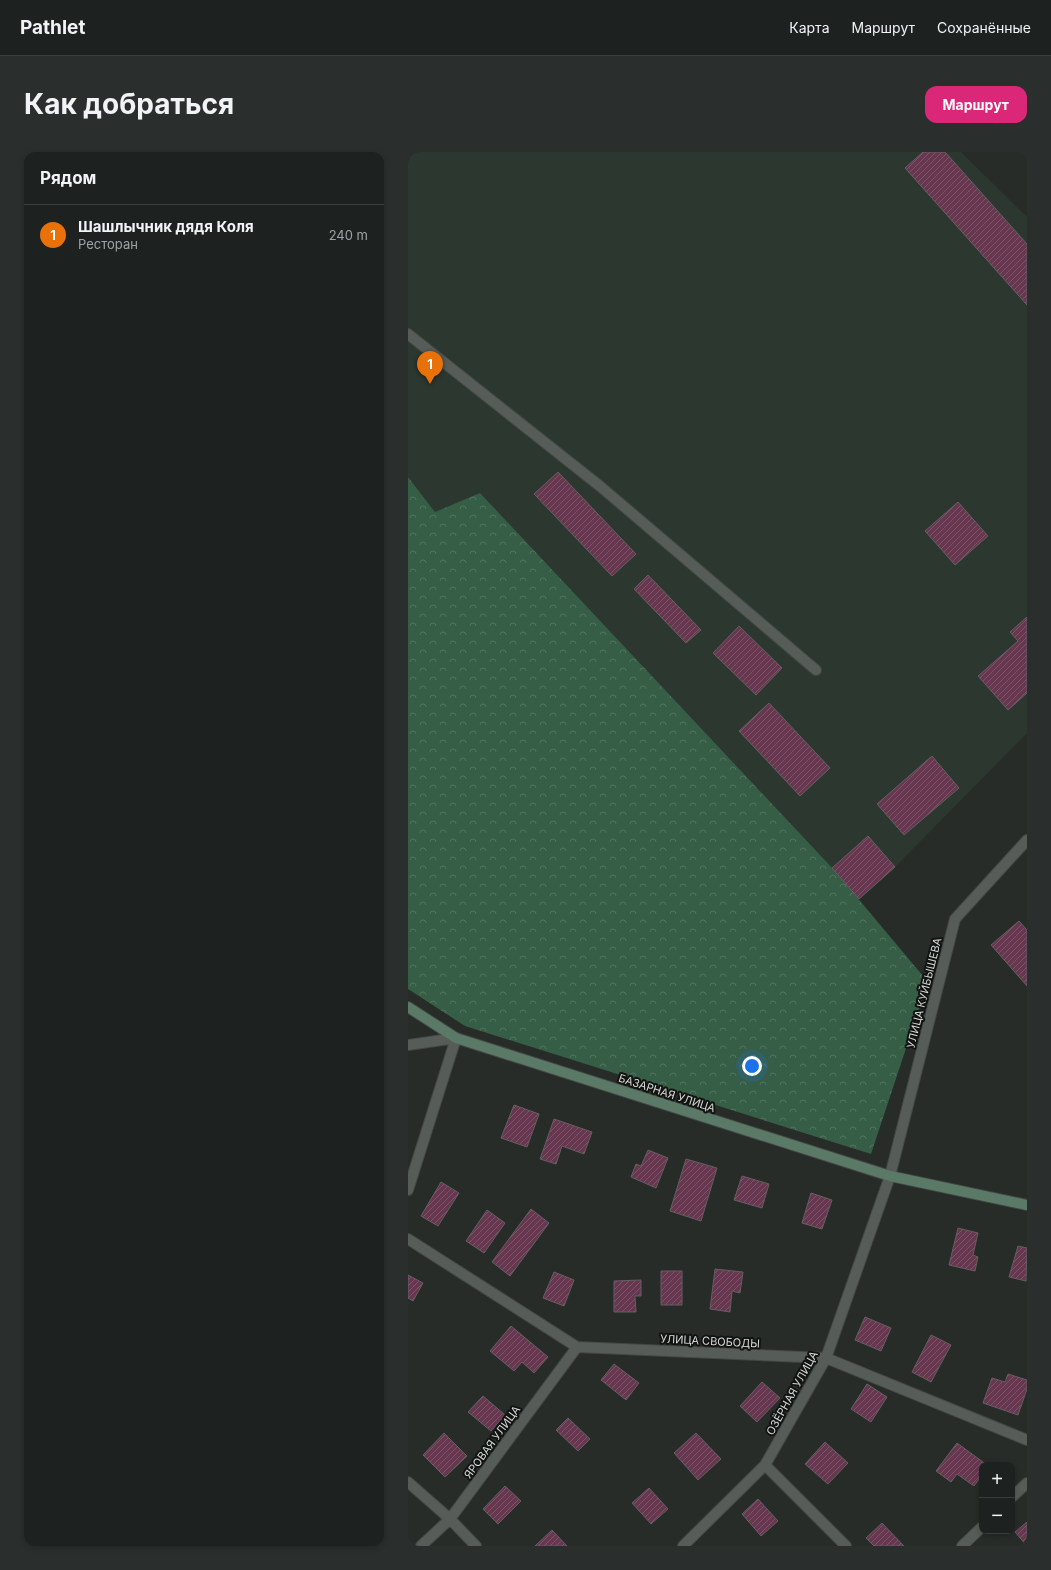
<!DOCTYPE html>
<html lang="ru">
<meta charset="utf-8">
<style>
body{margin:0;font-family:Inter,sans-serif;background:#2a2e2c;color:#f1f3f6}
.controls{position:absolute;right:12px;bottom:12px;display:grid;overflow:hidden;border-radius:8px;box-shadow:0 2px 6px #0003}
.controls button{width:36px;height:36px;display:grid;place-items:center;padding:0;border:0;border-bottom:1px solid #3b3e3d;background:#1d211f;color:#f1f3f6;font:20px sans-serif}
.you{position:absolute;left:344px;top:914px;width:14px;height:14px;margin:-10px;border:3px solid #fff;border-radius:50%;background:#1a73e8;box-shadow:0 0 0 6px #1a73e833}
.badge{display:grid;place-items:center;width:26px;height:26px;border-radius:50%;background:#db2777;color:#fff;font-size:13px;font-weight:700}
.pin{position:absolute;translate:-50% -33px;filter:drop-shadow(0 1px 2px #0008)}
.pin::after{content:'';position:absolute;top:21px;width:14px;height:12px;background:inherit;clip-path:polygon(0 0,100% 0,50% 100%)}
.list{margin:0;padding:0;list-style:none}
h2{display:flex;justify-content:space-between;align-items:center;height:52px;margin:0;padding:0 16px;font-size:17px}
h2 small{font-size:13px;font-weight:400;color:#a0a3a4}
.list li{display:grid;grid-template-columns:26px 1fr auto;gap:12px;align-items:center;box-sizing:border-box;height:60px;padding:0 16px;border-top:1px solid #3b3e3d}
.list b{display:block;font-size:15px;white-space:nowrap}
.list p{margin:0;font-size:13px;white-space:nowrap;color:#a0a3a4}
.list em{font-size:13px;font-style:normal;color:#a0a3a4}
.map{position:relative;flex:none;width:619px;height:1394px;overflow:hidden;border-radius:12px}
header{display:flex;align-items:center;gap:24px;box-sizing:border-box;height:56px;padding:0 20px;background:#1d211f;border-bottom:1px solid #3b3e3d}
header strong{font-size:19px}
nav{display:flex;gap:22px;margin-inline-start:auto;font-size:14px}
.intro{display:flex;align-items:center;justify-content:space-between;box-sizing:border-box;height:96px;padding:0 24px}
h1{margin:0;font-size:28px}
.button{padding:10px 18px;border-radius:12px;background:#db2777;color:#fff;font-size:14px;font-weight:700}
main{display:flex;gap:24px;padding:0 24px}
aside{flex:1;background:#1d211f;border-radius:12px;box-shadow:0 2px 6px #0003}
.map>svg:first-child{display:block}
.built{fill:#2c3730}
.forest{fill:url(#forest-crowns)}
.building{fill:url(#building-hatch);stroke:#655f62}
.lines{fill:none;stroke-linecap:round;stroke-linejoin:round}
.service-casing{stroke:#434844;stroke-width:12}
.minor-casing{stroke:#434844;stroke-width:12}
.secondary-casing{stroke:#434844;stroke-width:12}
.service{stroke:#565c58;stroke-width:10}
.minor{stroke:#565c58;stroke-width:10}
.secondary{stroke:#5b7967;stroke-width:10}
.labels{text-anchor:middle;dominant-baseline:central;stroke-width:4;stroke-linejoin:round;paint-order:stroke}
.street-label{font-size:11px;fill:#d6d9d7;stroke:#121412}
</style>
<header>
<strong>Pathlet</strong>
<nav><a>Карта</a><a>Маршрут</a><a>Сохранённые</a></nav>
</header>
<div class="intro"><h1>Как добраться</h1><a class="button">Маршрут</a></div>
<main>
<aside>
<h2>Рядом<small></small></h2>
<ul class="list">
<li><span class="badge" style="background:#e8710a">1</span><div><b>Шашлычник дядя Коля</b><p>Ресторан</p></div><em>240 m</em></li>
</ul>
</aside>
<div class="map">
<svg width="619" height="1394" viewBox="0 0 619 1394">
<defs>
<pattern id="forest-crowns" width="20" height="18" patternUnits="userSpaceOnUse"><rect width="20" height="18" fill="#365d45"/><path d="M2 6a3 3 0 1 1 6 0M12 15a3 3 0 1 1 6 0" fill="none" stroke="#52745f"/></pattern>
<pattern id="building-hatch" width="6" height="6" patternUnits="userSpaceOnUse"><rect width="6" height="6" fill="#673750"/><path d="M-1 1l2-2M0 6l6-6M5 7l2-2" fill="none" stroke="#7c5368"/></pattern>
</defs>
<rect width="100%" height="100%" fill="#272c29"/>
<!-- built -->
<path class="built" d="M0 0H553L619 65V581L487 715 451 747 27 360 0 325Z"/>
<!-- forest -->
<path class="forest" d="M0 325 27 360 72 341 427 719 520 830 463 1002 57 874 0 837Z"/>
<!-- building -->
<path class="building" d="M515 0H537L619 92V153L497 16Z
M150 320 228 402 204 424 126 342Z
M550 350 580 384 547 413 517 379Z
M240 423 293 478 278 491 226 437Z
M619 465V541L600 558 570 524 610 489 602 480Z
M331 474 374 516 348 543 305 501Z
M361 551 422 616 392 644 331 579Z
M524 604 551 636 496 683 469 652Z
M460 684 487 715 451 747 424 716Z
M611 769 619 778V834L583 793Z
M106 953 131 962 119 995 93 986Z
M146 967 184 980 176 1002 154 994 148 1012 132 1007Z
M240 998 260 1006 248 1036 223 1025 228 1012 233 1014Z
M278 1007 309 1016 293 1069 262 1059Z
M334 1024 361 1032 354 1056 326 1048Z
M33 1030 51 1041 30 1074 13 1064Z
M403 1041 424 1048 414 1077 394 1071Z
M123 1057 141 1071 102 1124 84 1110Z
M79 1058 97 1071 76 1101 58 1089Z
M550 1076 570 1081 565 1103 570 1105 567 1119 541 1113Z
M610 1094 619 1096 618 1129 601 1125Z
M307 1117 335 1120 332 1141 324 1139 322 1160 302 1157Z
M253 1119H274V1153H253Z
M146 1120 166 1128 156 1154 135 1146Z
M0 1123 15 1131 5 1149 0 1146Z
M233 1128V1144H227L228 1160H206V1129Z
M457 1165 483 1176 473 1199 447 1188Z
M103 1174 140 1205 126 1221 114 1210 106 1219 82 1199Z
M523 1183 543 1193 523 1230 504 1220Z
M206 1212 231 1231 218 1248 193 1228Z
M600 1222 619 1228V1237L610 1263 575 1251 584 1226 597 1230Z
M354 1230 372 1246 349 1270 332 1254Z
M459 1232 479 1245 463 1270 443 1257Z
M75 1244 97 1263 83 1279 60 1260Z
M160 1266 182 1287 170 1299 148 1278Z
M36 1281 59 1304 37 1325 15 1303Z
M288 1281 313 1307 290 1328 266 1301Z
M417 1290 440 1311 420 1332 397 1312Z
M549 1291 579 1313H574V1323L566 1334 549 1322 543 1330 528 1319Z
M97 1334 113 1349 90 1372 75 1357Z
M241 1336 260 1357 243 1372 224 1351Z
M350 1347 370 1369 353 1384 334 1362Z
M619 1370V1394L607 1380Z
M474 1371 496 1394H466L458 1386Z
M144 1378 159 1394H127Z"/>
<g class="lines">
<defs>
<path id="service" d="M0 182 193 335 408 518
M0 893 48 886"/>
<path id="minor" d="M0 1038 48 886
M0 1087 169 1195 418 1206 619 1288
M357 1313 438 1394
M0 1330 42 1367 68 1394
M604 1345 619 1331
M13 1394 42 1367 169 1195
M275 1394 357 1313 418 1206 482 1024 547 767 619 688
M554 1394 574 1375"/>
<path id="secondary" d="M0 855 48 886 482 1024 619 1053"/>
</defs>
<!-- service casing -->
<use href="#service" class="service-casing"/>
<!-- minor casing -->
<use href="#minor" class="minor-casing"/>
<!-- secondary casing -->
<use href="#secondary" class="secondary-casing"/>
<!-- service -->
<use href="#service" class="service"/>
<!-- minor -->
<use href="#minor" class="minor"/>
<!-- secondary -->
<use href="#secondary" class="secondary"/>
</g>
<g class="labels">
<!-- street labels -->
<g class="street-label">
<text transform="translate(516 841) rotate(-76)">УЛИЦА КУЙБЫШЕВА</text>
<text transform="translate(259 941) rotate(18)">БАЗАРНАЯ УЛИЦА</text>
<text transform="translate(302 1189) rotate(3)">УЛИЦА СВОБОДЫ</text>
<text transform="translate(384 1241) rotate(-61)">ОЗЁРНАЯ УЛИЦА</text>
<text transform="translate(84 1290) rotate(-54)">ЯРОВАЯ УЛИЦА</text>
</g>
</g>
</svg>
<div class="controls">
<button>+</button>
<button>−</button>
</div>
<div class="you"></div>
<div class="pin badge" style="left:22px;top:232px;background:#e8710a">1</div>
</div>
</main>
